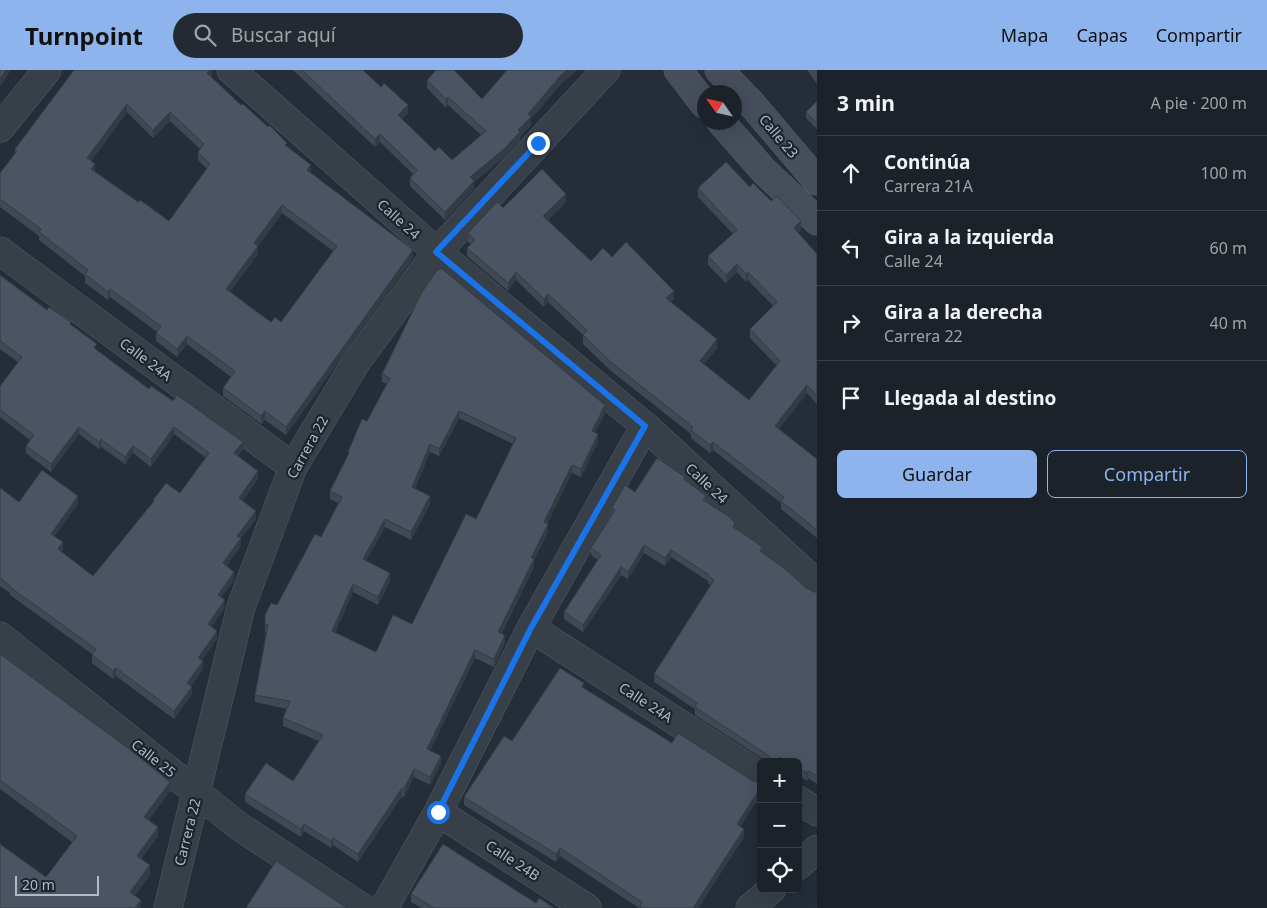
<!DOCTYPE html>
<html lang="es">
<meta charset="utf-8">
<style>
body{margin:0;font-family:"Noto Sans",sans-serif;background:#242a32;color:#f1f3f6}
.controls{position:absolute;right:15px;bottom:15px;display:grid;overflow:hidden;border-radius:8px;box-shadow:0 5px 20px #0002}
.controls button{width:45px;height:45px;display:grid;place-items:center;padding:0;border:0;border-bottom:1px solid #393f47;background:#1b222a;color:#f1f3f6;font:25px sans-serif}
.compass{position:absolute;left:697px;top:15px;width:45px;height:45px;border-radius:50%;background:#1b222a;box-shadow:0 5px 20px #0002;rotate:304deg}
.scale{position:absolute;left:15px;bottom:12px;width:84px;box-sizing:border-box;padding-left:5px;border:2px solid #b2b9c5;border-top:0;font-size:14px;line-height:18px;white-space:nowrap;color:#b2b9c5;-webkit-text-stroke:4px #1c242d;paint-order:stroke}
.stop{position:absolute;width:15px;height:15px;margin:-11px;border:4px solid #1a73e8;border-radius:50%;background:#fff}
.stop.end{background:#1a73e8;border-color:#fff;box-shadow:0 1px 5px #0008}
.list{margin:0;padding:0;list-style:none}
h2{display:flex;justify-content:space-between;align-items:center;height:65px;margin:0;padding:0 20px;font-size:21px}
h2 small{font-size:16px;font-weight:400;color:#a0a4a8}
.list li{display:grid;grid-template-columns:32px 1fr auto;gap:15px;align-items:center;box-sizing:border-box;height:75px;padding:0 20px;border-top:1px solid #393f47}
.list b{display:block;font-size:19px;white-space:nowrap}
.list p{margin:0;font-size:16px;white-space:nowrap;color:#a0a4a8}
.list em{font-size:16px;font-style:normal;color:#a0a4a8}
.actions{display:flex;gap:10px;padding:15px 20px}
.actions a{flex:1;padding:11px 0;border:1px solid #8eb4ee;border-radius:8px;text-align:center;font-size:18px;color:#8eb4ee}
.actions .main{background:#8eb4ee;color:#111}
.icon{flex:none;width:28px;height:28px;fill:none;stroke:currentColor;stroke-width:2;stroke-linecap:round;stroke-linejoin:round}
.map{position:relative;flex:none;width:817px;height:838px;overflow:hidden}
header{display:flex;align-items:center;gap:30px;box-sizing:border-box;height:70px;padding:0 25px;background:#8eb4ee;color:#111}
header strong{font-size:24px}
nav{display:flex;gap:28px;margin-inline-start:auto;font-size:18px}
.search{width:350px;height:45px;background:#242a32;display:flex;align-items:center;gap:12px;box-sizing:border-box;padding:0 18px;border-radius:28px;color:#a0a4a8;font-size:19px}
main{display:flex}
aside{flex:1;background:#1b222a}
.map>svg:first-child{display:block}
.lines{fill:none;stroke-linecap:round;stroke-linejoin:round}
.street-casing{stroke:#555c66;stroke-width:29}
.secondary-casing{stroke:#555c66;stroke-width:29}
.street{stroke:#373f49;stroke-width:28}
.secondary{stroke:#464e5b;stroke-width:28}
.wall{fill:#404854;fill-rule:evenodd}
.shaded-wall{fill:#343b45}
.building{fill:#4a5462;stroke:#343b45;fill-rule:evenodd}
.route{stroke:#1a73e8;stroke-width:6}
.labels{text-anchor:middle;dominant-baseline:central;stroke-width:4.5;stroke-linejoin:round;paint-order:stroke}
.street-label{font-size:14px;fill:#b2b9c5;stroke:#1c242d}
</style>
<header>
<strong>Turnpoint</strong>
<div class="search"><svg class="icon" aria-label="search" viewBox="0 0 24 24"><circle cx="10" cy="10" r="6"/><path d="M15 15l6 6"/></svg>Buscar aquí</div>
<nav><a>Mapa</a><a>Capas</a><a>Compartir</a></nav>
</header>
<main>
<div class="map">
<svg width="817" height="838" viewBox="0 0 817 838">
<rect width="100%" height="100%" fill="#242d38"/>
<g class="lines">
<defs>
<path id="street" d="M231 0 437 182 645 356 817 514
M0 58 47 0
M0 181 293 397
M531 558 761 706
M0 566 240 757 363 838
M798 730 817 742
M438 742 587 838
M798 796 817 779
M168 838 241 537 293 397 355 294 437 182 606 0
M384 838 438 742 531 558 645 356
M750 838 772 819"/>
<path id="secondary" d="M678 0 704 34
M719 0 750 32 817 111
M721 52 763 100 817 151"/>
</defs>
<!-- street casing -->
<use href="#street" class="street-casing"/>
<!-- secondary casing -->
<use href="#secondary" class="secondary-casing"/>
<!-- street -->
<use href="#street" class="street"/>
<!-- secondary -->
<use href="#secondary" class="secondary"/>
</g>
<!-- wall -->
<path class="wall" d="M212 0V6L211 7 287 77 311 103 413 188 286 365 265 350 261 354 223 326V318L231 307 187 274 177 287 156 271V263L157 262 110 227 108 230 85 213V206L39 170V166L0 137V103L15 84V79ZM127 42 153 68 170 51 200 79 198 82V90L207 99 169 151 138 132 95 101 91 91ZM282 143 333 181 281 252H271L230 222 258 184V176Z
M293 0H363L408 43 402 49 435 81 452 90 481 65 448 35 446 38 427 18V10L482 29 507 0H577L561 14 531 49V55L520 67V70L504 87 474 112V119L445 150 410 116V108L413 104 380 72 375 77Z
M807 0H817V14Z
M817 31V59L806 48V42Z
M750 117 771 131 801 160 798 163 817 184V334L807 323 779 359 817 389V468L781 439V433L713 380 710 383 691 368V364L611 301 583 274V265L548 232 544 237 516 210 508 221 467 186V178L471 174 468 172V163L503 138 566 132 548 150 591 191 612 187 674 229 670 232 717 278 704 294 749 330 777 296 750 268V259L773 236 748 210 746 212 737 202 726 213 708 195V186L733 164 698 127V118Z
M0 205 47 240 71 255 97 280 149 319 173 331 243 379 238 386 258 409 242 431 256 449 241 468V476L226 496 234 510 221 527 225 538 224 539 211 557 217 569 202 590 203 599 191 616 192 624 174 649 116 606 113 609 92 593V584L10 525V523L0 516V418L19 432 78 434 54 466 63 480 61 482 93 506 153 432V430L180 423 206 388 174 364 151 397 133 383 125 394 101 377 99 379 79 364 51 402 26 383V376L30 370 0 347V316L18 292 0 279Z
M382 304 605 343 595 362 598 372 581 407 572 403 547 454 548 462 534 490V497L502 563 505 573 494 597 475 588 430 681 441 694 430 715 414 707 404 727 402 726 358 792 333 775 331 778 304 761 301 767 245 732V724L293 711 319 671 283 656V648L287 639 255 632V625L266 563 265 562V545L277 535 321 467 338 433 330 429V421L348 386V382L367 351 387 314 382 312ZM459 348 513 374 476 449 412 554 376 582 335 563 353 522 378 535 390 511 366 491 385 457 411 470 430 434 415 419 430 382 439 386Z
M685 410 706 432 762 483 806 518 814 522H817V714L808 708 807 711 798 705V692H768L695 645V639L654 612V604L711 516 708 513V511L671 487 665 496 644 483 628 509 621 505 583 562 564 549V542L598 490 591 485V478L612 445V438L635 422Z
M0 584 170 721 149 750 158 766 141 789 150 805 135 825 141 838 46 807 72 772 0 719Z
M584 618 740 757 744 767 698 838H639L560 786 556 792 464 735V727L512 671Z
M411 824 536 833 554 838H421L411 832Z"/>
<!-- shaded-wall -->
<path class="shaded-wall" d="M6 0H11L0 17V9Z
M210 0H212V6L207 11V3Z
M567 0H577L561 14 531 49V55L520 67V70L504 87 474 112V119L445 150V142L470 107 518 60 528 44 561 5Z
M448 27V35L446 38V29Z
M127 34V42L87 96V88Z
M408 35V43L398 54V45Z
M170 42V51L153 68V60Z
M380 64V72L375 77V69Z
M95 94V102L91 99Z
M311 95V103L307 100Z
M566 124V132L543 154V146Z
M282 135V143L254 181V173Z
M801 151V160L794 167V158Z
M258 176V184L226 227V219Z
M413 180V188L286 365V357Z
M737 194V202L726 213V205Z
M516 202V210L508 221V213Z
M748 202V210L746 212V204Z
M110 219V227L108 230V222Z
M674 221V229L666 237V228Z
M548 224V232L544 237V229Z
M187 266V274L177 287V279Z
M717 269V278L700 299V291Z
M807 315V323L775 364V356Z
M605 335V343L592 369V361Z
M265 341V350L261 354V346Z
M459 341V348L439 386V379Z
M79 357V364L51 402V394Z
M174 357V364L151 397V389Z
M598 364V372L581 407V399Z
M101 369V377L99 379V372Z
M243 372V379L234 391V383Z
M713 372V380L710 383V375Z
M430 374V382L412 425V417Z
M133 376V383L125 394V387Z
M572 395V403L544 460V452Z
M258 401V409L239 436V428Z
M78 426V434L51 471V464Z
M430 426V434L411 470V462Z
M256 441V449L241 468V476L223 501V493L237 466Z
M385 449V457L363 497V489Z
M548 454V462L534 490V497L498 570V562L531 488Z
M63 472V480L58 486V479Z
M644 475V483L628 509V502Z
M671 480V487L665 496V488Z
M621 497V505L583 562V555Z
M234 502V510L218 532V525Z
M390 503V511L378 535V527Z
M353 514V522L332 569V561Z
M225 530 224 539 208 562V554Z
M217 561V569L198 595V588Z
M505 565V573L494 597V589Z
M475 580V588L427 687V679Z
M203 591V599L187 621V613Z
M116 598V606L113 609V601Z
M192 617V624L174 649V641Z
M441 686V694L430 715V707Z
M414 699V707L404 727V719Z
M808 701V708L807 711V703Z
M170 712V721L144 757V747Z
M761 717V725L737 762V754Z
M402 718V726L358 792V784Z
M304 754V761L301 767V759Z
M158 757V766L137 795V786Z
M744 759V767L698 838H693Z
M333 768V775L331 778V771Z
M560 778V786L556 792V784Z
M150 795V805L130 831V822Z
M141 830V838H135Z"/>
<!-- building -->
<path class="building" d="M0 0H6L0 9Z
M74 0H210L207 3 241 35 243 34 268 57 269 55 287 73 285 75 311 95 307 100 413 180 286 357 265 341 261 346 223 318 235 301 187 266 177 279 156 263 161 256 110 219 108 222 85 204 88 200 39 162 41 159 0 129V103L17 81 15 79ZM127 34 153 60 170 42 204 74 198 82 210 94 169 151 140 130 138 132 91 99 95 94 87 88ZM282 135 337 176 281 252 275 247 271 252 226 219 258 176 254 173Z
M302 0H363L381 17 384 13 408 35 398 45 435 81 439 77 452 90 486 61 448 27 446 29 427 10 436 0H454L482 29 507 0H567L561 5 528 44 531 47 518 60 520 62 504 79 470 107 474 111 445 142 410 108 417 100 380 64 375 69Z
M817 31V53L806 42Z
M726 92 750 117 753 113 771 131 777 126 801 151 794 158 817 184V326L807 315 775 356 817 389V460L781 431 784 427 713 372 710 375 691 360 693 357 611 292 583 265 587 260 548 224 544 229 516 202 508 213 467 178 475 170 468 163 497 132 503 138 542 99 566 124 543 146 591 191 603 178 612 187 626 172 674 221 666 228 717 269 700 291 749 330 780 291 750 259 777 232 748 202 746 204 737 194 726 205 708 186 737 160 698 118Z
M441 198 605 335 592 361 598 364 581 399 572 395 544 452 548 454 531 488 534 489 498 562 505 565 494 589 475 580 427 679 441 686 430 707 414 699 404 719 402 718 358 784 333 768 331 771 304 754 301 759 245 724 266 693 293 711 323 665 283 648 290 631 255 625 268 555 265 554V545L271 533 277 535 315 464 321 467 342 427 330 421 349 383 348 382 362 349 367 351 390 308 382 304 422 222 438 199 440 200ZM459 341 516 368 476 449 466 444 412 554 393 545 376 582 332 561 353 514 378 527 390 503 363 489 385 449 411 462 430 426 412 417 430 374 439 379Z
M0 205 47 240 49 237 71 252 70 254 97 274 94 278 149 319 151 316 173 331 177 325 243 372 234 383 258 401 239 428 256 441 237 466 241 468 223 493 234 502 218 525 225 530 224 531 208 554 217 561 198 588 203 591 187 613 192 617 174 641 116 598 113 601 92 585 96 579 10 517V516L0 508V418L19 432 42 400 78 426 51 464 63 472 58 479 93 506 154 431 153 430 166 413 180 423 209 383 174 357 151 389 133 376 125 387 101 369 99 372 79 357 51 394 26 376 34 365 0 340V316L22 287 0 271Z
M657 388 685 407 684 409 706 426 703 430 728 446 735 453 733 457 757 473 762 478 760 481 784 498 806 518 814 522H817V706L808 701 807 703 798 698V692H788L780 687 777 692H774L769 686 695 637 697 633 654 604 714 510 708 506 709 505 671 480 665 488 644 475 628 502 621 497 583 555 564 542 601 485 591 478 615 440 612 438 625 415 635 422Z
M0 584 129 679 170 712 144 747 158 757 137 786 150 795 130 822 141 830 135 838H0V774L46 807 77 766 0 710Z
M560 598 584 613 582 617 672 673 678 663 753 711 761 713V717L737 754 744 759 693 838H643L640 836 642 832 560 778 556 784 464 727 504 666 512 671Z
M443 774 536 833 539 828 554 838H434L411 824Z
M276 791 347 838H246Z"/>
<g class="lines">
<!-- route -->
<path class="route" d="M438 742 531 558 645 356 436 182 538 73"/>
</g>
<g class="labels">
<!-- street labels -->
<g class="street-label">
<text transform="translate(779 66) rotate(50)">Calle 23</text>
<text transform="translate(399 149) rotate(42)">Calle 24</text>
<text transform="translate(146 289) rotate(37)">Calle 24A</text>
<text transform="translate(307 377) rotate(-61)">Carrera 22</text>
<text transform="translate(707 413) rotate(43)">Calle 24</text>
<text transform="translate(646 632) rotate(33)">Calle 24A</text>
<text transform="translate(154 688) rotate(38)">Calle 25</text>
<text transform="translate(187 762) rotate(-76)">Carrera 22</text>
<text transform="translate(513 790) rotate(33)">Calle 24B</text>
</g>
</g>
</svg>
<div class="controls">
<button>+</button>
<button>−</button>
<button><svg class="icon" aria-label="locate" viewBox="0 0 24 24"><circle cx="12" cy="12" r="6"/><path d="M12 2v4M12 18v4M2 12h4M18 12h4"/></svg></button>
</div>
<svg class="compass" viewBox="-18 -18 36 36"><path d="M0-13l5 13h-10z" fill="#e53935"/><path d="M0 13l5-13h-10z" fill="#a0a4a8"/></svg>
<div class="scale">20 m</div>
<div class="stop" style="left:438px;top:742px"></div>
<div class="stop end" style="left:538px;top:73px"></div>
</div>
<aside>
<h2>3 min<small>A pie · 200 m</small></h2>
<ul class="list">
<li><svg class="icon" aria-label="ahead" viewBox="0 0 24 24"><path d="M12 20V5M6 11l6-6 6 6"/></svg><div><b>Continúa</b><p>Carrera 21A</p></div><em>100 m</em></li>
<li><svg class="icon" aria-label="left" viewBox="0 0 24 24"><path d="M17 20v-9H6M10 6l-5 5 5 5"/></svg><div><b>Gira a la izquierda</b><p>Calle 24</p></div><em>60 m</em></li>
<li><svg class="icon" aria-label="right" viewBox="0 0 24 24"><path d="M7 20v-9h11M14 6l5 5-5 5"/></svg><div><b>Gira a la derecha</b><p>Carrera 22</p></div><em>40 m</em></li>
<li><svg class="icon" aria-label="arrive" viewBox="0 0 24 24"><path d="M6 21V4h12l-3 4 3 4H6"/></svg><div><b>Llegada al destino</b></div></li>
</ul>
<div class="actions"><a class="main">Guardar</a><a>Compartir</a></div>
</aside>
</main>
